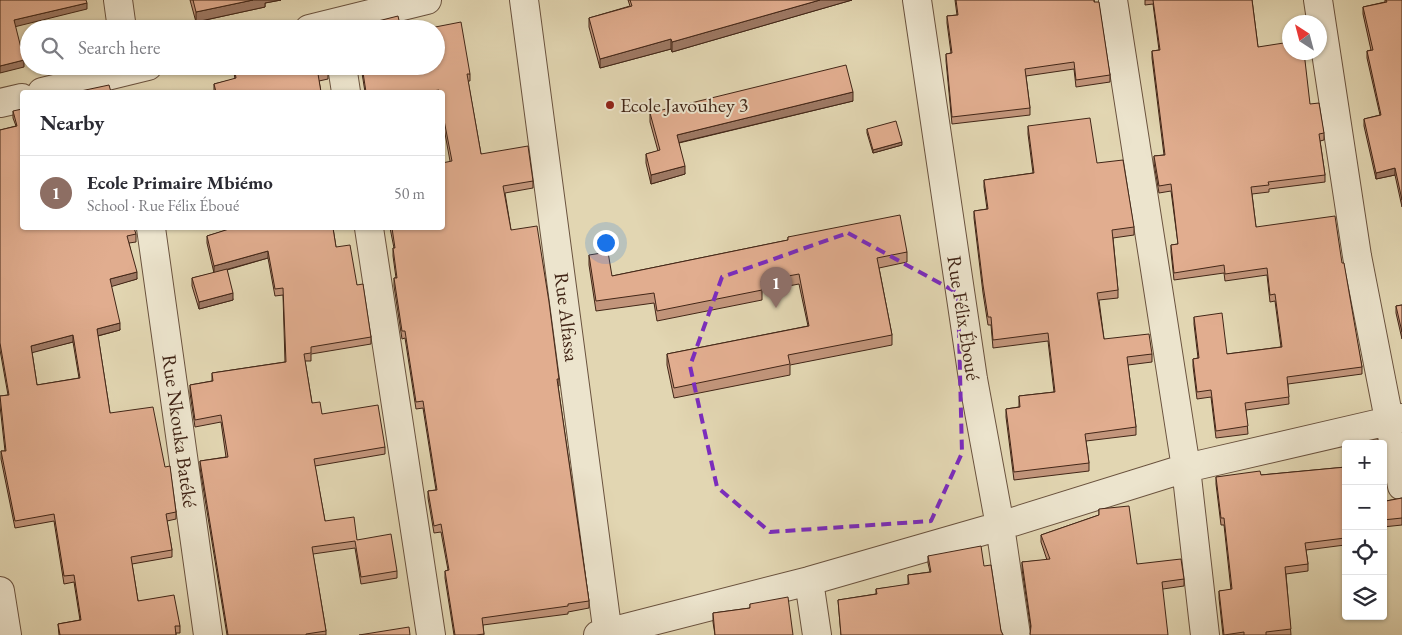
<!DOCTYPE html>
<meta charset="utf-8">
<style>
body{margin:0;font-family:"EB Garamond",serif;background:#f7f7f7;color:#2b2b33}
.controls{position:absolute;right:15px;bottom:15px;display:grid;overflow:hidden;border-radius:5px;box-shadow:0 1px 4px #0004}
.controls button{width:45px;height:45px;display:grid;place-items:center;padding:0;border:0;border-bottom:1px solid #e1e1e2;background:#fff;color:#2b2b33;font:25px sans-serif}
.compass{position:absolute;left:1282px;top:15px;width:45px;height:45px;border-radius:50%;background:#fff;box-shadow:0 1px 4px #0004;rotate:324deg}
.you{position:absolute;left:605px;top:242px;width:18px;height:18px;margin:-12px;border:4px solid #fff;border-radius:50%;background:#1a73e8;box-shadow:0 0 0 8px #1a73e833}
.badge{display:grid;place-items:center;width:32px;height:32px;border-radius:50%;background:#0b8043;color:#fff;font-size:16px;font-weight:700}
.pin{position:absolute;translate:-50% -41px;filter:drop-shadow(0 1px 2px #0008)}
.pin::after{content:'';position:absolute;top:26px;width:18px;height:15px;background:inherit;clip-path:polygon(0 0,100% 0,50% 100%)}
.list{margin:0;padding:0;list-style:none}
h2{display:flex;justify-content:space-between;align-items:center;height:65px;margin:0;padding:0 20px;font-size:21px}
h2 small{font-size:16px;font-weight:400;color:#7c7c81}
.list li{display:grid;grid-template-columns:32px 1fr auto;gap:15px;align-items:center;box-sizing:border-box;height:75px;padding:0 20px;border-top:1px solid #e1e1e2}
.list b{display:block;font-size:19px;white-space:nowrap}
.list p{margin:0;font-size:16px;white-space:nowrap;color:#7c7c81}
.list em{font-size:16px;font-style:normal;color:#7c7c81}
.icon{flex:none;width:28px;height:28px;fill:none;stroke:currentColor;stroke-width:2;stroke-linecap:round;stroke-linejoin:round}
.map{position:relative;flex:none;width:1402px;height:635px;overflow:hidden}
.search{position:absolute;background:#fff;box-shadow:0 1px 4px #0004;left:20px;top:20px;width:425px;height:55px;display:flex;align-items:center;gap:12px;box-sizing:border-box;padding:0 18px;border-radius:28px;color:#7c7c81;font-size:19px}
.panel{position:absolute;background:#fff;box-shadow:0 1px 4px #0004;left:20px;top:90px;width:425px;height:140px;border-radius:5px}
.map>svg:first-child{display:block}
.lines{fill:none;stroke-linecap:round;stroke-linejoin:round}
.minor-casing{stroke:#6a523e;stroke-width:30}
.minor{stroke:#ece4cd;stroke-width:28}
.wall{fill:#c2957b;stroke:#422617;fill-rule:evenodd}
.shaded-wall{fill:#9e7964;stroke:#422617}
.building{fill:#e1ad8f;stroke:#422617;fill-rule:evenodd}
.marked{fill:none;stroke:#7b2cbf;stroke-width:4;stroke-dasharray:10 6;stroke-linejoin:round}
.poi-dot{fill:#8f2418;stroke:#ece4cd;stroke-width:2}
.labels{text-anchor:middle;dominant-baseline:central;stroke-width:4;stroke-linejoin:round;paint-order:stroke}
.poi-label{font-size:20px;fill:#422617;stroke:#ece4cd;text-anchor:start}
.street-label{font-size:20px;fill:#422617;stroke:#ece4cd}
</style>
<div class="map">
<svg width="1402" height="635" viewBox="0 0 1402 635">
<rect width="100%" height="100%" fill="#e2d6b2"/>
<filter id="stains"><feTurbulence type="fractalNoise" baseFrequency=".004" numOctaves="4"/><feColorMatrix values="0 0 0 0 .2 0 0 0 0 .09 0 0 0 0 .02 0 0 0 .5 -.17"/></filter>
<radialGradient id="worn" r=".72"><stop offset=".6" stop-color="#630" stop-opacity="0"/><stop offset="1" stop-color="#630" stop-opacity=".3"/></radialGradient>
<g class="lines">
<defs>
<path id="minor" d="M118 0 122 29
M524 0 608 635
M917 0 973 379 1000 526 1016 635
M1113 0 1186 468 1205 635
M1318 0 1357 256 1402 486
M309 29 427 0
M342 66 346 92
M42 92 148 66
M0 103 22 98
M151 228 208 635
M369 228 431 635
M809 581 817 635
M0 591 7 635
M598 635 809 581 1000 526 1186 468 1402 418"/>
</defs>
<!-- minor casing -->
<use href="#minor" class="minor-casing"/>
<!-- minor -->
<use href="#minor" class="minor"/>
</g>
<!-- wall -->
<path class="wall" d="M190 0H281L265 3V7L196 22Z
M628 0H852L672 52 671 49 600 68 589 27V18L630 6Z
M955 0H1094L1110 75V82L1076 87 1074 69 1026 76 1030 108V115L952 124 946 61V54L951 53 947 23V16L957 15Z
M1145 0H1252L1258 47 1310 104 1324 133V140L1320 141 1325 175V182L1269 189V192L1252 194 1256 227 1342 263 1362 367V374L1288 384 1289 404 1246 410 1248 434 1216 438 1211 397 1197 399 1193 366V359L1198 358 1194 324V317L1227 354 1281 347 1275 301 1270 302 1267 275 1225 281 1224 273 1174 280 1171 252V245L1178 244 1171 191 1159 193 1154 163V156L1164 155 1152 58V51L1159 50 1153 4 1145 5Z
M1385 0H1402V207L1395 175 1376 179 1364 126V119L1380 115 1367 58V51L1371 50 1363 14V7L1385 2Z
M233 66H328V79L319 81 321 92H214V84L235 79Z
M357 66H436L470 74V81H468L481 154 533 181V188L505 193 511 230 559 379V386H558L589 601V608L568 612V614L483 625 484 635H454L445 578V571L448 570 441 532 434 533 428 498V491L436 490 423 408 416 409 405 338 402 339 394 286V278H396L393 256V248H394L390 228H442L450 161 442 117V92H365L362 73 359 74Z
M853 101 679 143 685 174 651 184 646 163V154L658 151 650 122V113Z
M13 111 136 234V242L129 243 137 279 111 286 120 330 98 336 110 413 165 467 176 512V519L167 521 172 550V557L132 564 138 601 180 626V633H176V635H59L58 624 80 620 74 582 64 584 54 521 15 528 1 459V451H5L0 406V396L8 395 0 350V130L16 126 13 118ZM73 342 79 378 37 385 32 352Z
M1028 126 1097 163 1134 227V235L1113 238 1118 290V298L1099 300 1104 339 1152 354V362L1128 365 1136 427V435L1086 441 1089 463V471L1014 480 1006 417V409L1019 407V396L1054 392 1048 341 993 348 991 325H988L983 293 974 218V211L987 209 984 187V180L1033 173 1028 134Z
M867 129 902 145 873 153 867 133Z
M227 228H333L336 247 357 285 371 337V344L311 354V361H305L312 403 322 414 385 447V454L315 466 325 521 357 540 397 571V578L361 584 355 548 313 554 326 631V635H227L200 468V461L226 457 221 422 195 427 190 393V385L212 381V373L285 362 283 295 275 296 268 258 227 270 233 300 199 309 192 286V278L214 273 207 243V236L227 230Z
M788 237 907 252V262L879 268 892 335V345L790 365V375L674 398 667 365V354L808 326 799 284 762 291V300L657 321 654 303 596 311 589 265V255L612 276 788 240Z
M1402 305V339L1396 313V306Z
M1346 467V532H1344L1345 545 1306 550 1308 564V571L1286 574 1291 635H1223L1219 598V591L1231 590 1224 525H1221L1216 484V477L1261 475Z
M1383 477 1386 501 1402 498V525L1383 527Z
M1099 509 1137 564 1184 579V586L1163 589 1030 634 1031 630 1022 569V562L1047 560 1041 542V535L1099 515Z
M928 556 984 566 1001 631 1003 635H841L838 600 876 594V589L908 585V575L930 572 928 563Z
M750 604 793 635H715L713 622V613L750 608Z"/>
<!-- shaded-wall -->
<path class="shaded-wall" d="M253 0H281L265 3V7L196 22V12Z
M820 0H852L672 52V42Z
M87 3V9L14 27V20Z
M671 39V49L600 68V59Z
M24 60V67L0 73V66Z
M853 92V101L677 143V135Z
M902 142V145L873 153V150Z
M685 166V174L651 184V175Z
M1395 168V175L1376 179V173Z
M268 251V258L214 273V266Z
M137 272V279L110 287V279Z
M233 293V300L199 309V302Z
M120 323V330L97 336V329Z
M73 335V342L31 353V346Z"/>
<!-- building -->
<path class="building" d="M0 0H86L87 3 14 20 24 60 0 66Z
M193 0H253L196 12Z
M630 0H820L672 42 671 39 600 59 589 18 632 6Z
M956 0H1094V2H1099L1110 75 1076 80 1074 62 1025 69 1030 108 952 117 946 54 952 53 947 16 958 15Z
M1153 0H1252L1258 47 1290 42V52H1304L1310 104 1319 103 1324 133 1319 134 1325 175 1268 182 1269 185 1251 187 1256 227 1335 216 1342 263H1344L1362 367 1287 377 1289 397 1245 403 1248 426 1216 431 1211 390 1197 392 1193 359 1199 358 1194 317 1222 313 1227 354 1282 347 1275 294 1270 295 1267 268 1225 274 1224 265 1174 273 1171 245 1178 244 1171 184 1159 186 1154 156 1165 155 1152 51 1160 50Z
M1386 0H1402V200L1395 168 1376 173 1364 119 1381 115 1367 51 1373 50 1363 7 1387 2Z
M398 16 401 29H346Z
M461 22 470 74H467L481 154 528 146 533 181 503 186 511 230 537 226 549 302 559 379H557L589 601 568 604V606L482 618 484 634 476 635H455L445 571 449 570 441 524 434 526 428 491 437 490 423 401 416 402 405 331H402L394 278H397L393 248H395L392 228H442V163L452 161 442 110V92H439V90L426 92H366L362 66H436V29H425Z
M846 65 853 92 677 135 685 166 651 175 646 154 660 150 650 113Z
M234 66H328V72L318 74 321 92H216L214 84 236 78Z
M109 85 111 92H76Z
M22 109V228H134L136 234 127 236 137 272 110 279 120 323 97 329 110 413 153 407 165 467 170 466 176 512 166 514 172 550 131 557 138 601 174 595 180 626H175L176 635H60L58 624 81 620 74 575 64 576 54 514 15 521 1 451H6L0 396 9 395 0 343V130L17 126 13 111ZM73 335 80 378 37 385 31 346Z
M1090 118 1097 163 1123 160 1134 227 1112 230 1118 290 1097 293 1104 339 1149 334 1152 354 1127 357 1136 427 1085 434 1089 463 1014 472 1006 409 1020 407 1019 396 1055 392 1048 333 993 340 991 317H988L983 285 974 211 988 209 984 180 1034 173 1028 126Z
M896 121 902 142 873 150 867 129Z
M900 215 907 252 877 258 892 335 788 355 790 364 674 388 667 354 809 326 799 274 761 281 762 290 657 311 654 293 596 301 589 255 608 252 612 276 788 240V237Z
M229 228H333L336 247 350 245 357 285 363 284 371 337 311 347V353L304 354 312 403 320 402 322 414 378 405 385 447 314 459 325 521 354 517 357 540 391 534 397 571 361 577 355 541 312 547 326 631 306 634V635H228L200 461 228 457 221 415 195 420 190 385 213 381 212 373 286 362 283 288 275 289 268 251 214 266 207 236 229 229Z
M227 269 233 293 199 302 192 278Z
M1402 305V332L1396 306Z
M1378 440 1379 444H1350V443Z
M1346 467V525H1343L1345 538 1305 543 1308 564 1285 567 1291 629 1266 632V635H1244V632L1224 635 1219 591 1232 589 1224 518H1221L1216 477 1260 471 1261 475Z
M1383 477 1386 501 1402 498V518L1383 520Z
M1129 506 1137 564 1181 559 1184 579 1162 582 1168 635H1030L1031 626 1022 562 1050 559 1041 535 1099 515V509Z
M981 546 984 566 991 565 1001 631 1003 635H841L838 600 877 594 876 589 909 584 908 575 931 572 928 556Z
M788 597 793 635H715L713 613 750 608V604Z
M409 627 410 635H359Z"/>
<!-- marked area -->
<path class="marked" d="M848 233 958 293 962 453 931 521 770 532 717 487 690 366 722 277Z"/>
<!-- markers -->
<circle class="poi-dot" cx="610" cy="105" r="5"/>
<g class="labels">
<!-- poi labels -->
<g class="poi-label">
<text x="620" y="105">Ecole Javouhey 3</text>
</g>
<!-- street labels -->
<g class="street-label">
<text transform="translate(567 317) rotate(83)">Rue Alfassa</text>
<text transform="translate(964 318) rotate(81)">Rue Félix Éboué</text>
<text transform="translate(180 431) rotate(82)">Rue Nkouka Batéké</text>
</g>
</g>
<rect width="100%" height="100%" filter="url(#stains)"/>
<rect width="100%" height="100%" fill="url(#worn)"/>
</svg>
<div class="controls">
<button>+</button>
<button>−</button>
<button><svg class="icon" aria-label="locate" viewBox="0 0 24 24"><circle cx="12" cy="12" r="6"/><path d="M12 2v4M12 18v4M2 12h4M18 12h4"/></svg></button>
<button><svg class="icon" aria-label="layers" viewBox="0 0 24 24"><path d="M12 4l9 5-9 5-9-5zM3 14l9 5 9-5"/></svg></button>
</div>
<svg class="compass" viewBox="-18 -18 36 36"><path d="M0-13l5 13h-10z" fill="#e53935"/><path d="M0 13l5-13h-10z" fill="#7c7c81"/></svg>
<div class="you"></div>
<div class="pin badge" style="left:776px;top:308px;background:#8d6e63">1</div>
<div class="search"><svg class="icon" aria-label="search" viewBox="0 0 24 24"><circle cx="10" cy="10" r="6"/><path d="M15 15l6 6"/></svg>Search here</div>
<section class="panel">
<h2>Nearby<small></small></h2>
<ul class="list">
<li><span class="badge" style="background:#8d6e63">1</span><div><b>Ecole Primaire Mbiémo</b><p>School · Rue Félix Éboué</p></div><em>50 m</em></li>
</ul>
</section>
</div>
